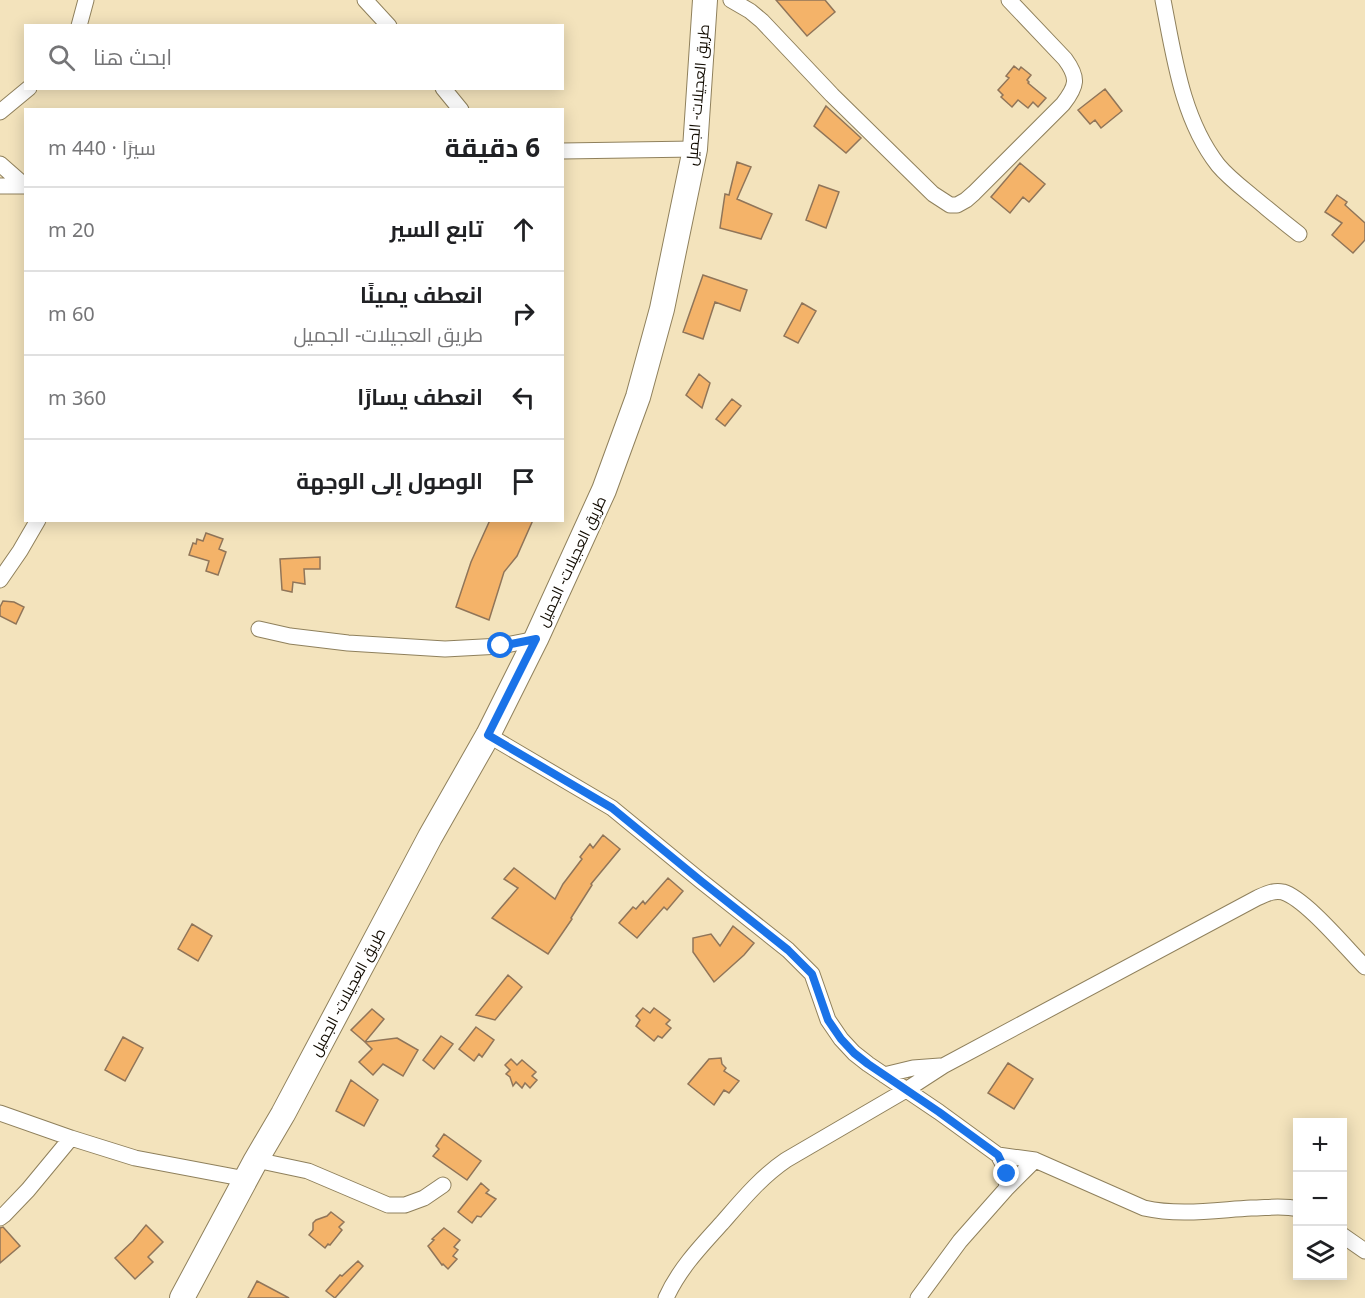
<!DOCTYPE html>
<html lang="ar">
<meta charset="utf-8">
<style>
body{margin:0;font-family:"Noto Sans",Cairo,sans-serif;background:#f2f2f2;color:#202124;direction:rtl}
.controls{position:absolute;right:18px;bottom:18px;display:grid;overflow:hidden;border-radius:0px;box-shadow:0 3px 15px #0003}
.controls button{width:54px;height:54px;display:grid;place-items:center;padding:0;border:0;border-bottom:2px solid #e0e0e0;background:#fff;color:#202124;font:30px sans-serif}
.stop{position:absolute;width:18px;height:18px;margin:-14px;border:4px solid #1a73e8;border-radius:50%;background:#fff}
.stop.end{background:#1a73e8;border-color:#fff;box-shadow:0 2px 6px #0008}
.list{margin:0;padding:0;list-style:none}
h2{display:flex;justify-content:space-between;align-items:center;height:78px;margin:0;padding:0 24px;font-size:26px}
h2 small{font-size:20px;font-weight:400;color:#757577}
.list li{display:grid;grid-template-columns:39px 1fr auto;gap:18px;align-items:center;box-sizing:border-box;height:84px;padding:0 24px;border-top:2px solid #e0e0e0}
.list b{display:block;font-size:22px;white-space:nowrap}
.list p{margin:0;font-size:20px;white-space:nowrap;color:#757577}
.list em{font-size:20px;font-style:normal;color:#757577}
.icon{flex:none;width:33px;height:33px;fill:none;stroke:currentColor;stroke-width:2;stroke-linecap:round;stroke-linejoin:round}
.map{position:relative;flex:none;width:1365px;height:1298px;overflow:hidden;direction:ltr}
.search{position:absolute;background:#fff;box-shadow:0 3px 15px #0003;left:24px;top:24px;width:540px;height:66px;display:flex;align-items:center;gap:15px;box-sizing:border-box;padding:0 21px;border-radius:0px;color:#757577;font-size:22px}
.panel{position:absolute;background:#fff;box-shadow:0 3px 15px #0003;left:24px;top:108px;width:540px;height:414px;border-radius:0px;direction:rtl}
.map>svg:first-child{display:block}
.building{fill:#f4b369;stroke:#907559;stroke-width:1.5}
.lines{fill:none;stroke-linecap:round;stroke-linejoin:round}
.minor-casing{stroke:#8f805c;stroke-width:17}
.primary-casing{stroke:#8f805c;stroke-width:26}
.minor{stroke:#fff;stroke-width:15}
.primary{stroke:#fff;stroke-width:24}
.route{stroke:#1a73e8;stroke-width:8}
.labels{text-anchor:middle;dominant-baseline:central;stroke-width:5;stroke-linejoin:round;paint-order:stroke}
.street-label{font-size:15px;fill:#110b01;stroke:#fff}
</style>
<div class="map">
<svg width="1365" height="1298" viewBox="0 0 1365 1298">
<rect width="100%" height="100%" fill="#f3e3bc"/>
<!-- building -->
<path class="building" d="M776 0H825L835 12 807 36Z
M1014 66 1019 70 1021 67 1031 75 1027 80 1029 82 1028 83 1046 98 1038 107 1033 102 1028 108 1018 100 1012 107 1001 97 1003 95 998 90 1009 78 1006 76Z
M1105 89 1122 111 1101 128 1095 120 1090 124 1078 110Z
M826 106 861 138 846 153 814 126Z
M737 162 751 167 737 199 772 214 761 239 720 228 725 194 729 195Z
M1020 163 1045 184 1029 202 1023 197 1010 213 991 197Z
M819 185 839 192 826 228 806 220Z
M1337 195 1347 202 1345 205 1365 223V240L1353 253 1332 235 1342 223 1325 212Z
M703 275 747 290 740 311 715 302 703 339 683 332Z
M802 303 816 311 798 343 784 336Z
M699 374 710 383 702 408 686 395Z
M732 399 741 406 725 426 716 419Z
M490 520H533L517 556 504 572 489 620 456 607 471 562Z
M206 533 223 539 219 549 226 552 218 575 206 571 209 561 189 555 193 543 196 544 197 539 203 541Z
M320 557V569H304L305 584 293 582 292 592 282 590 280 559Z
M3 601 14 602 24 607 16 624 0 616V607Z
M603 835 620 849 591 884 592 885 571 918 572 919 548 954 492 918 518 888 504 879 514 868 555 899 563 884 582 859 580 857 590 844 593 848Z
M668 878 683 891 667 910 664 907 637 938 619 923 633 907 636 909 643 901 645 904Z
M192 924 212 936 198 961 178 949Z
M733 926 754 943 744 955 714 982 693 952V938L711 934 720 946Z
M508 975 522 987 495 1020 476 1015Z
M643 1008 650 1013 654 1008 670 1020 666 1024 671 1028 662 1038 658 1036 654 1041 636 1026 640 1020 636 1016Z
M372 1009 384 1019 365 1042 351 1030Z
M476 1027 494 1040 482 1057 479 1054 474 1061 459 1049Z
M441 1036 453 1044 434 1069 423 1060Z
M123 1037 143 1048 125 1081 105 1070Z
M397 1038 418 1050 403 1076 383 1064 373 1075 359 1062 372 1049 365 1042Z
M721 1058 722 1064 726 1068 724 1071 739 1081 729 1093 724 1090 714 1105 688 1084 709 1059Z
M511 1059 517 1065 522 1060 536 1072 532 1076 537 1080 530 1088 525 1083 522 1088 516 1082 513 1086 510 1077 506 1074 510 1070 505 1065Z
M1008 1063 1033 1079 1014 1109 988 1093Z
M351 1080 378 1100 364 1126 336 1111Z
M444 1134 481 1161 467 1180 433 1156 439 1149 436 1146Z
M481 1183 489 1190 486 1193 496 1199 481 1217 477 1216 472 1223 458 1212Z
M331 1212 344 1222 339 1227 342 1230 330 1245 328 1244 325 1248 309 1235 313 1230V1223L316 1220 327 1216Z
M146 1225 163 1242 148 1257 153 1262 135 1279 115 1258 133 1241Z
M3 1227 20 1246 0 1263V1228Z
M444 1228 460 1240 454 1247 458 1250 453 1256 457 1259 448 1269 443 1264 442 1265 428 1246 434 1240 432 1239Z
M358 1261 363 1266 335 1298 326 1291 340 1275 342 1276Z
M257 1281 289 1298H248Z"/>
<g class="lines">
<defs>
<path id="minor" d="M365 0 389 26
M731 0 750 11 762 21 832 95 933 194 950 205H957L966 200 974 193 1063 104C1077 86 1079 78 1065 59L1009 0
M1163 0C1174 56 1182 119 1218 165 1228 177 1241 187 1252 196 1268 209 1283 222 1299 234
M79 26 86 0
M443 88 461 110
M0 112 29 88
M562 151 695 149
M0 164 25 186
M0 186H26
M0 580 20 551 38 520
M259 629 290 636 348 643 445 649 501 646 536 639
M488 735 612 808 701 881 788 950 812 974 828 1020 841 1039 854 1053 868 1064 939 1112 998 1155C1005 1166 1008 1176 1006 1189L960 1241 918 1298
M884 1075 913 1068 940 1066
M0 1113 71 1138 135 1158 246 1179
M998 1155 1035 1160 1144 1208C1179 1216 1216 1210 1251 1208 1266 1208 1283 1205 1298 1209
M256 1160 308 1171 388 1205H405L424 1198 443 1185
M1006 1189 1035 1160
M0 1218 4 1215 28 1190 71 1138
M1342 1235 1365 1251
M666 1298C679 1269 701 1246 722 1223 742 1200 761 1177 786 1160L906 1090 943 1066 1257 898C1266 894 1273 890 1283 892 1306 899 1347 949 1365 967"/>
<path id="primary" d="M182 1298 256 1160 283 1114 430 837 488 735 536 639 604 490 638 397 662 309 695 149 705 0"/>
</defs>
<!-- minor casing -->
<use href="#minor" class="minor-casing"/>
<!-- primary casing -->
<use href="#primary" class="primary-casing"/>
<!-- minor -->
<use href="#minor" class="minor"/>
<!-- primary -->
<use href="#primary" class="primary"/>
</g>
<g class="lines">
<!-- route -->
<path class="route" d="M501 646 536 639 488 735 612 808 701 881 788 950 812 974 828 1020 841 1039 854 1053 868 1064 939 1112 998 1155 1007 1174"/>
</g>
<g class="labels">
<!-- street labels -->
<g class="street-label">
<text transform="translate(697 95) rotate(-85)">طريق العجيلات- الجميل</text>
<text transform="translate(571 561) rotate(-65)">طريق العجيلات- الجميل</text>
<text transform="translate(347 992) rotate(-62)">طريق العجيلات- الجميل</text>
</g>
</g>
</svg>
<div class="controls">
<button>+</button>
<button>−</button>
<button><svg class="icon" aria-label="layers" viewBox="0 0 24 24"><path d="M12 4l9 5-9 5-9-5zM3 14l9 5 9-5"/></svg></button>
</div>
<div class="stop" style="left:501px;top:646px"></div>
<div class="stop end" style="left:1007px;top:1174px"></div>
<div class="search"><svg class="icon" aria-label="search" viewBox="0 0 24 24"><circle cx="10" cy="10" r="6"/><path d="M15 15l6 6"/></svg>ابحث هنا</div>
<section class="panel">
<h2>6 دقيقة<small>سيرًا · 440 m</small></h2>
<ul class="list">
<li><svg class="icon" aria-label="ahead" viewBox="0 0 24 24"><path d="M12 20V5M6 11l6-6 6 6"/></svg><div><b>تابع السير</b></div><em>20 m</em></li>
<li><svg class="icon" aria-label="right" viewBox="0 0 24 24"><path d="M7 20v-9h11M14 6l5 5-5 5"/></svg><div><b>انعطف يمينًا</b><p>طريق العجيلات- الجميل</p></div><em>60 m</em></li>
<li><svg class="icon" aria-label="left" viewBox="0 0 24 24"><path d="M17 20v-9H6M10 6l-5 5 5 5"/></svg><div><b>انعطف يسارًا</b></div><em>360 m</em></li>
<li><svg class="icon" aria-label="arrive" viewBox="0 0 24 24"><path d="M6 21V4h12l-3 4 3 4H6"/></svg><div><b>الوصول إلى الوجهة</b></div></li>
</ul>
</section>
</div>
